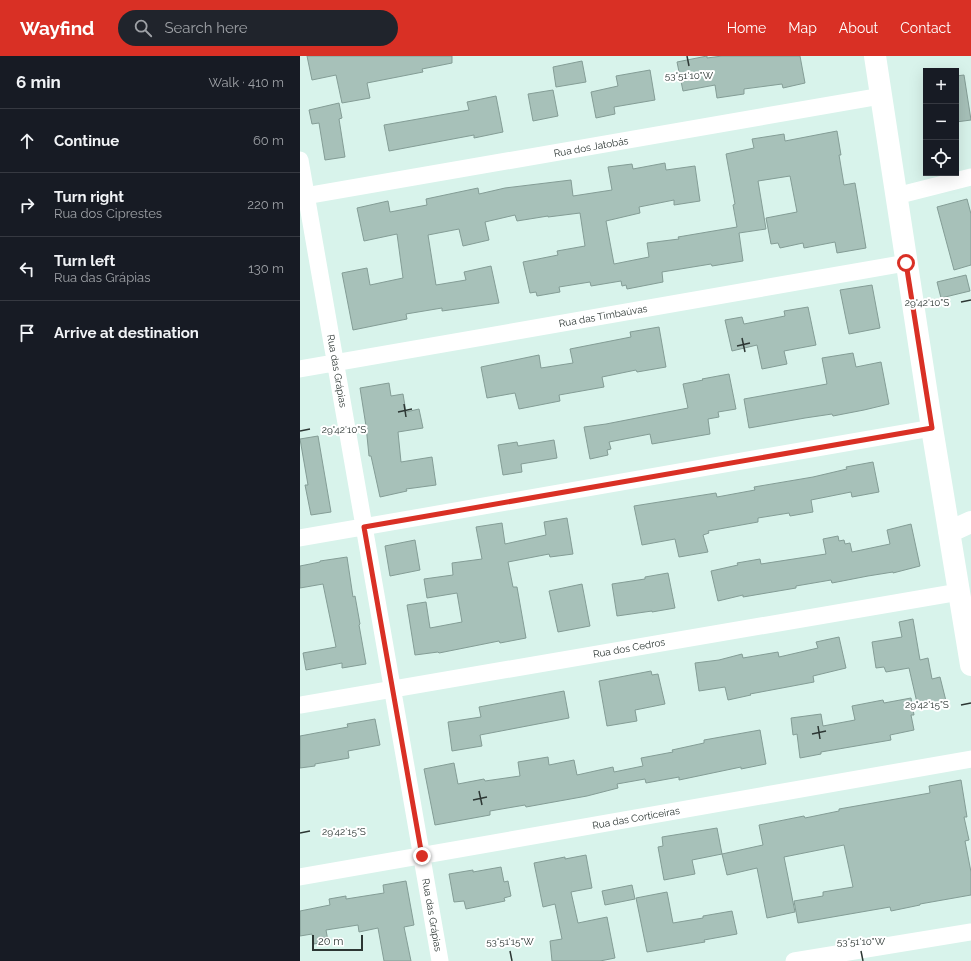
<!DOCTYPE html>
<meta charset="utf-8">
<style>
body{margin:0;font-family:Raleway,sans-serif;background:#20242c;color:#f1f3f6}
.controls{position:absolute;right:12px;top:12px;display:grid;overflow:hidden;border-radius:0px;box-shadow:0 4px 16px #0002}
.controls button{width:36px;height:36px;display:grid;place-items:center;padding:0;border:0;border-bottom:1px solid #363941;background:#171b24;color:#f1f3f6;font:20px sans-serif}
.scale{position:absolute;left:12px;bottom:10px;width:51px;box-sizing:border-box;padding-left:4px;border:2px solid #2c3633;border-top:0;font-size:11px;line-height:14px;white-space:nowrap;color:#2c3633;-webkit-text-stroke:3px #fff;paint-order:stroke}
.stop{position:absolute;width:12px;height:12px;margin:-9px;border:3px solid #d93025;border-radius:50%;background:#fff}
.stop.end{background:#d93025;border-color:#fff;box-shadow:0 1px 4px #0008}
.list{margin:0;padding:0;list-style:none}
h2{display:flex;justify-content:space-between;align-items:center;height:52px;margin:0;padding:0 16px;font-size:17px}
h2 small{font-size:13px;font-weight:400;color:#9ea1a6}
.list li{display:grid;grid-template-columns:26px 1fr auto;gap:12px;align-items:center;box-sizing:border-box;height:64px;padding:0 16px;border-top:1px solid #363941}
.list b{display:block;font-size:15px;white-space:nowrap}
.list p{margin:0;font-size:13px;white-space:nowrap;color:#9ea1a6}
.list em{font-size:13px;font-style:normal;color:#9ea1a6}
.icon{flex:none;width:22px;height:22px;fill:none;stroke:currentColor;stroke-width:2;stroke-linecap:round;stroke-linejoin:round}
.map{position:relative;flex:none;width:671px;height:905px;overflow:hidden}
header{display:flex;align-items:center;gap:24px;box-sizing:border-box;height:56px;padding:0 20px;background:#d93025;color:#fff}
header strong{font-size:19px}
nav{display:flex;gap:22px;margin-inline-start:auto;font-size:14px}
.search{width:280px;height:36px;background:#20242c;display:flex;align-items:center;gap:10px;box-sizing:border-box;padding:0 14px;border-radius:22px;color:#9ea1a6;font-size:15px}
main{display:flex}
aside{flex:1;background:#171b24}
.map>svg:first-child{display:block}
.building{fill:#a7c1b9;stroke:#849d96}
.lines{fill:none;stroke-linecap:round;stroke-linejoin:round}
.street{stroke:#fff;stroke-width:17}
.secondary{stroke:#fff;stroke-width:22}
.route{stroke:#d93025;stroke-width:5}
.ticks{fill:none;stroke:#2c3633;stroke-width:1.5}
.labels{text-anchor:middle;dominant-baseline:central;stroke-width:4;stroke-linejoin:round;paint-order:stroke}
.street-label{font-size:10px;fill:#2c3633;stroke:#fff}
.ticks-label{font-size:10px;text-anchor:middle;fill:#2c3633;stroke:#fff;stroke-width:4;stroke-linejoin:round;paint-order:stroke}
</style>
<header>
<strong>Wayfind</strong>
<div class="search"><svg class="icon" aria-label="search" viewBox="0 0 24 24"><circle cx="10" cy="10" r="6"/><path d="M15 15l6 6"/></svg>Search here</div>
<nav><a>Home</a><a>Map</a><a>About</a><a>Contact</a></nav>
</header>
<main>
<aside>
<h2>6 min<small>Walk · 410 m</small></h2>
<ul class="list">
<li><svg class="icon" aria-label="ahead" viewBox="0 0 24 24"><path d="M12 20V5M6 11l6-6 6 6"/></svg><div><b>Continue</b></div><em>60 m</em></li>
<li><svg class="icon" aria-label="right" viewBox="0 0 24 24"><path d="M7 20v-9h11M14 6l5 5-5 5"/></svg><div><b>Turn right</b><p>Rua dos Ciprestes</p></div><em>220 m</em></li>
<li><svg class="icon" aria-label="left" viewBox="0 0 24 24"><path d="M17 20v-9H6M10 6l-5 5 5 5"/></svg><div><b>Turn left</b><p>Rua das Grápias</p></div><em>130 m</em></li>
<li><svg class="icon" aria-label="arrive" viewBox="0 0 24 24"><path d="M6 21V4h12l-3 4 3 4H6"/></svg><div><b>Arrive at destination</b></div></li>
</ul>
</aside>
<div class="map">
<svg width="671" height="905" viewBox="0 0 671 905">
<rect width="100%" height="100%" fill="#d8f3eb"/>
<!-- building -->
<path class="building" d="M7 0H152V7L122 13 123 16 67 27 70 42 42 47 36 19 12 24Z
M407 0V2L422 0H500L505 27 483 32 482 28 444 33V38L417 42 415 29 383 35 377 6Z
M282 5 286 26 256 31 253 11Z
M350 14 355 44 314 51 315 58 296 62 291 36 318 30 316 20Z
M664 19 671 64 656 66V20Z
M253 34 258 60 233 65 228 38Z
M196 40 203 76 174 82V79L89 95 84 69 169 54 167 46Z
M39 47 42 62 39 63 45 101 25 104 19 67 12 68 9 54Z
M537 75 541 99H539L544 129 555 127 566 192 537 197 535 186 504 192 503 187 480 192 478 187 471 188 466 162 497 156 490 120 458 125 466 173 439 177 443 205 412 210 411 208 362 216 363 226 327 233 326 229 322 230 321 225 291 230 290 226 259 231 260 236 237 240 236 236 230 237 223 206 258 199 257 195 285 190 280 157 248 161V160L217 165 215 159 185 166 189 184 163 190 159 173 128 179 136 229 166 224 164 216 191 210 199 247 142 255V252L106 258 107 263 53 274 42 217 67 212 70 229 103 222 97 178 64 185 57 152 88 145 90 156 127 149 126 143 178 132 179 138 205 132 271 124 273 140 312 134 308 111 332 108 333 113 365 107 366 114 395 110 400 145 374 149V144L339 151 340 157 306 165 314 208 349 201 347 187 379 183 378 181 437 171 433 149 435 148 426 98 454 92 452 83 484 78 485 85Z
M667 143 671 158V209L654 214 637 151Z
M666 219 670 235 641 242 637 226Z
M572 229 580 272 549 278 540 234Z
M508 251 516 289 484 295 487 308 462 313 457 289 432 295 425 264 442 261 444 268 485 260 484 255Z
M359 271 366 311 337 316 336 314 302 321 304 331 259 339 260 345 219 353 215 337 187 342 181 311 239 299 241 312 273 307 270 293 331 281 330 276Z
M553 297 556 311 581 306 589 348 564 354 533 360 532 358 505 362 449 372 444 343 527 328 522 302Z
M429 318 436 353 418 356 419 361 408 363 410 378 352 388 350 378 309 386 311 393 307 394 308 399 290 403 284 371 306 368 388 352 383 328 403 324 402 323Z
M89 327 91 340 103 338 106 356 119 353 123 372 98 376 101 406 132 401 136 429 106 433 107 435 80 441 71 400H69L66 370 60 332Z
M18 380 31 456 11 459 5 429H8L0 383Z
M254 384 257 402 221 408 222 416 203 419 198 389 217 386 218 390Z
M573 406 579 436 552 441 551 436 511 444 513 456 490 460 489 457 458 462V466L408 475 409 477 403 479 408 496 379 501 375 483 342 489 334 450 416 437 417 441 455 434 454 431 513 421 547 413 546 411Z
M267 462 273 498 250 501 249 498 208 506 213 531H217L226 582 200 587 199 585 139 597 138 596 115 599 107 549 126 546 130 572 162 566 157 537 127 542 124 523 153 519 152 507 182 503 176 471 202 467 205 488 246 479 244 466Z
M611 468 620 510 593 517V516L568 520 532 527 531 524 496 530V532L443 541V539L418 545 411 515 438 509 437 507 460 503 461 508 526 498 523 483 538 480 539 485 544 484 545 488 550 487 552 496 590 488 587 474Z
M115 484 120 514 90 520 85 490Z
M47 501 53 541 55 540 60 568 59 569 66 608 42 612V607L6 614 3 597 36 591 23 528 0 532V510L20 506V505Z
M368 517 375 552 352 556V555L317 560 312 528 345 523V521Z
M282 528 290 570 258 576 249 535Z
M613 563 620 604 628 602 632 623 640 621 646 645 618 651 609 612 586 616 584 611 576 612 572 586 602 581 599 566Z
M539 581 546 612 513 620 514 626 450 638 451 639 428 644 425 631 399 635 395 607 419 604 442 598 443 602 478 596 479 601 518 592 516 586Z
M351 615 352 619 358 618 365 648 335 654 337 665 307 670 299 625Z
M264 635 269 662 180 679 182 690 152 695 148 666 181 661 179 651Z
M611 642 614 659H611L614 674 590 679 591 684 521 696V698L500 702 497 678 493 679 491 662 521 658 523 670 555 664 552 650 583 644 584 647Z
M75 663 80 689 48 695 49 702 15 708V710L0 712V680L48 671 47 668Z
M460 674 466 708 441 713V711L379 724V721L346 727 345 723 317 728 318 732 287 740 226 751 225 749 190 755V759L135 769 124 713 154 707 158 728 184 723 185 725 220 720 218 706 248 701 249 709 274 704 277 719 313 711 314 716 343 710 341 702 373 696 372 694 404 687V684Z
M661 724 667 761H664L669 784 665 785 671 816V839L620 848V849L591 855 590 851 498 867 494 845 523 840V836L553 831 544 789 484 801 495 856 467 862 457 812 427 819 422 798 463 789 459 769 504 760 505 762 539 755V753L630 737 629 730Z
M417 772 422 798 392 804 395 818 364 824 358 791 363 790 362 781Z
M286 799 292 832 271 836 278 867 307 861 315 902 300 905H252L250 885 262 883 255 848 243 851 234 807 265 801V803Z
M201 811 204 826 208 825 211 840 204 842 205 845 166 853 164 845 154 846 149 818 173 814V816Z
M106 825 114 869 104 871 111 905H84L78 872 59 876 58 869 26 874 28 885 14 888 12 878 0 880V855L30 849 29 843 46 840V843L84 837 83 829Z
M332 829 335 843 305 849 302 835Z
M367 836 373 867 403 862V860L432 855 437 878 404 884 405 886 347 896 336 842Z"/>
<g class="lines">
<!-- street -->
<path class="street" d="M0 104 140 905
M596 140 671 121
M0 141 581 40
M0 313 606 207
M0 482 632 372
M0 649 659 536
M0 821 671 703
M494 905 671 876"/>
<!-- secondary -->
<path class="secondary" d="M575 0 632 372 671 609
M649 476 671 466"/>
</g>
<g class="lines">
<!-- route -->
<path class="route" d="M122 800 64 471 632 372 606 207"/>
</g>
<!-- ticks -->
<path class="ticks" d="M387 0 389 10M661 246 671 244M442 282 445 296M437 290 450 287M104 348 106 361M98 356 112 353M0 375 10 373M661 649 671 647M518 670 520 683M512 678 526 675M179 735 182 749M173 744 187 741M0 777 10 775M210 895 212 905M561 895 563 905"/>
<g class="labels">
<!-- street labels -->
<g class="street-label">
<text transform="translate(291 91) rotate(-10)">Rua dos Jatobás</text>
<text transform="translate(303 260) rotate(-10)">Rua das Timbaúvas</text>
<text transform="translate(37 315) rotate(80)">Rua das Grápias</text>
<text transform="translate(329 592) rotate(-10)">Rua dos Cedros</text>
<text transform="translate(336 762) rotate(-10)">Rua das Corticeiras</text>
<text transform="translate(132 859) rotate(80)">Rua das Grápias</text>
</g>
</g>
<g class="ticks-label">
<text x="389" y="23">53°51'10"W</text>
<text x="627" y="250">29°42'10"S</text>
<text x="44" y="377">29°42'10"S</text>
<text x="627" y="652">29°42'15"S</text>
<text x="44" y="779">29°42'15"S</text>
<text x="210" y="889">53°51'15"W</text>
<text x="561" y="889">53°51'10"W</text>
</g>
</svg>
<div class="controls">
<button>+</button>
<button>−</button>
<button><svg class="icon" aria-label="locate" viewBox="0 0 24 24"><circle cx="12" cy="12" r="6"/><path d="M12 2v4M12 18v4M2 12h4M18 12h4"/></svg></button>
</div>
<div class="scale">20 m</div>
<div class="stop" style="left:606px;top:207px"></div>
<div class="stop end" style="left:122px;top:800px"></div>
</div>
</main>
